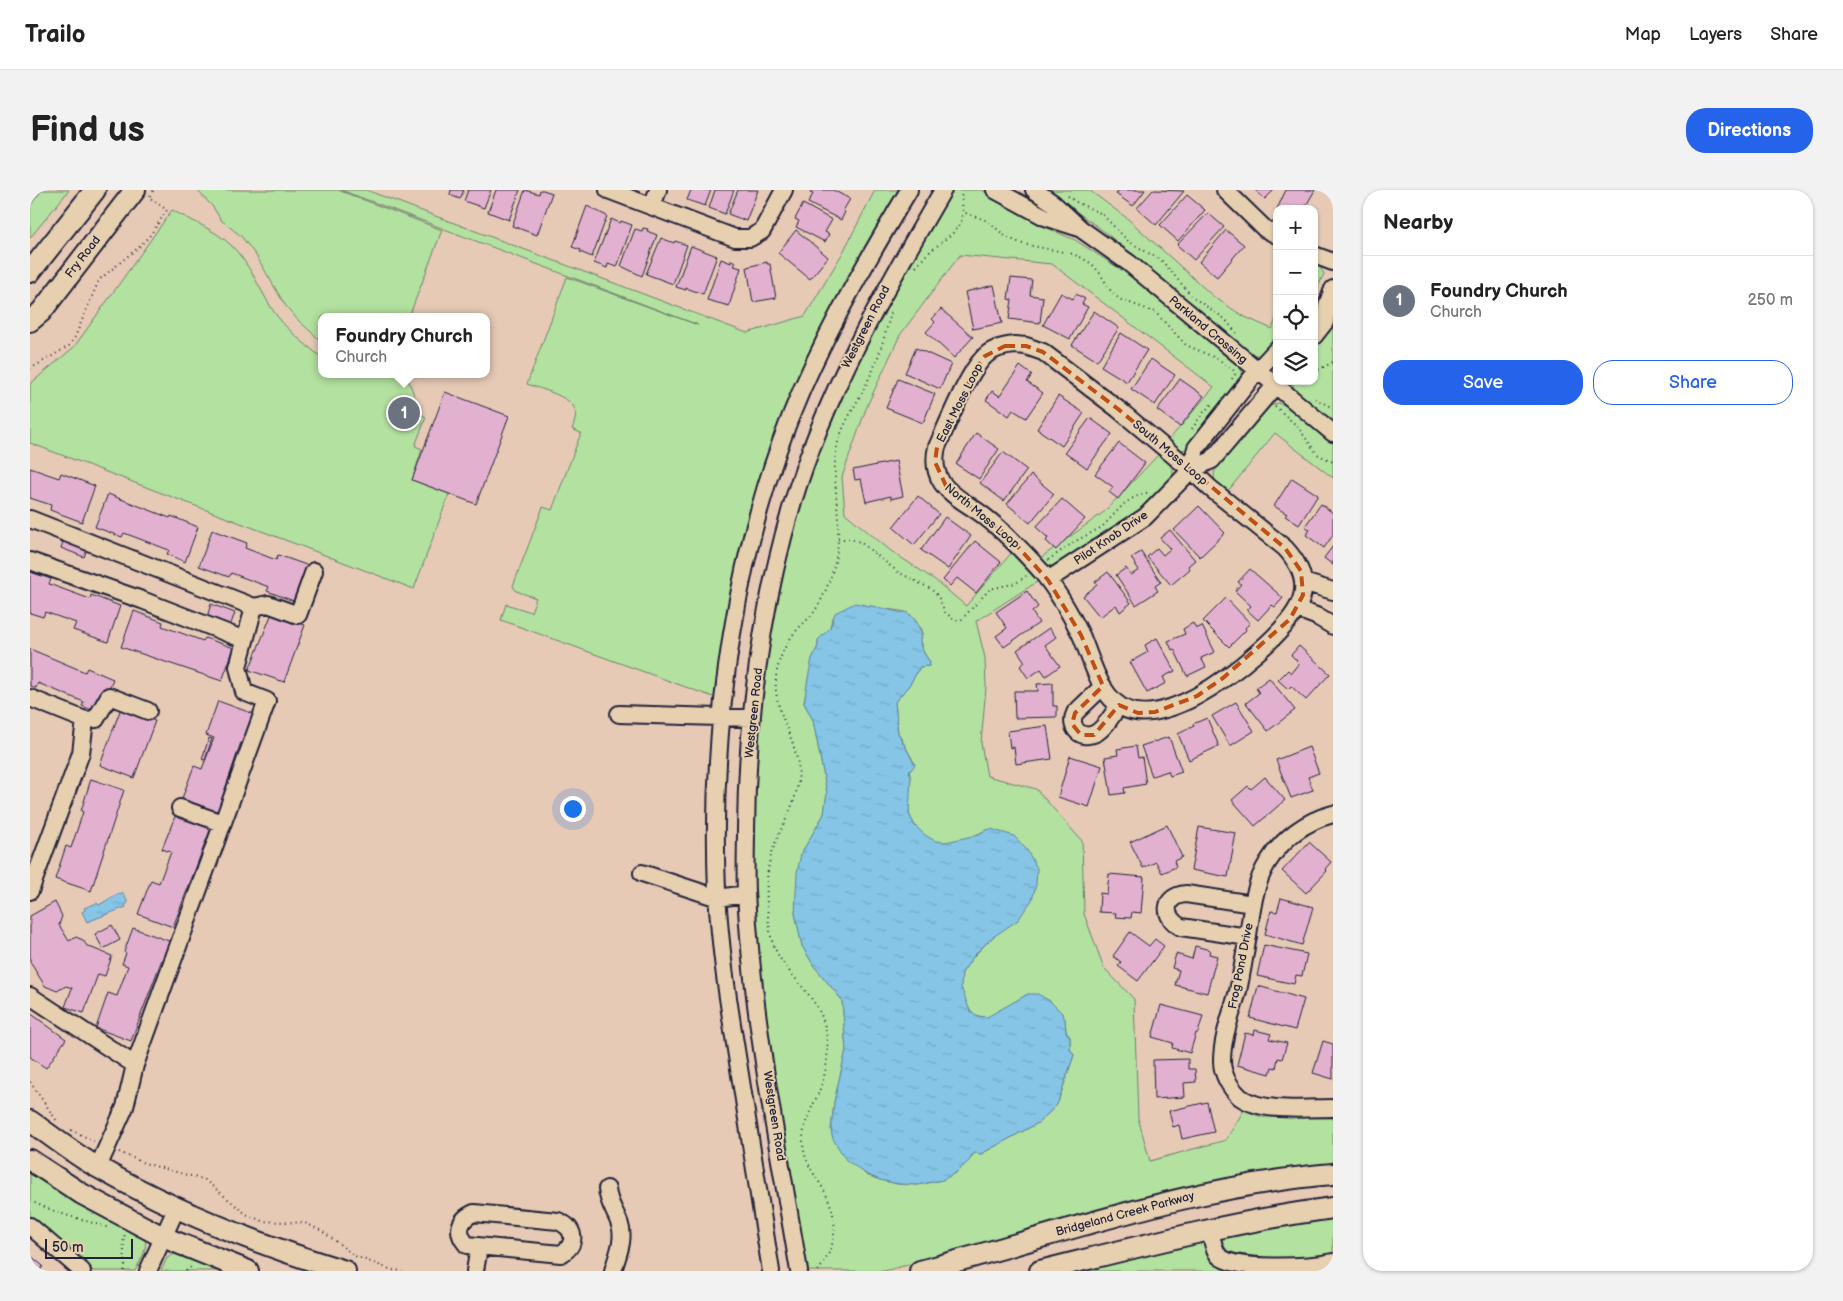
<!DOCTYPE html>
<meta charset="utf-8">
<style>
body{margin:0;font-family:"Balsamiq Sans",sans-serif;background:#f2f2f2;color:#222}
.controls{position:absolute;right:15px;top:15px;display:grid;overflow:hidden;border-radius:10px;box-shadow:0 1px 4px #0004}
.controls button{width:45px;height:45px;display:grid;place-items:center;padding:0;border:0;border-bottom:1px solid #e0e0e0;background:#fff;color:#222;font:25px sans-serif}
.scale{position:absolute;left:15px;bottom:12px;width:88px;box-sizing:border-box;padding-left:5px;border:2px solid #22223b;border-top:0;font-size:14px;line-height:18px;white-space:nowrap;color:#22223b;-webkit-text-stroke:4px #e7d0b0;paint-order:stroke}
.you{position:absolute;left:542px;top:618px;width:18px;height:18px;margin:-12px;border:4px solid #fff;border-radius:50%;background:#1a73e8;box-shadow:0 0 0 8px #1a73e833}
.badge{display:grid;place-items:center;width:32px;height:32px;border-radius:50%;background:#2563eb;color:#fff;font-size:16px;font-weight:700}
.pin{position:absolute;translate:-50% -50%;border:2px solid #fff;box-shadow:0 1px 5px #0006}
.popup{position:absolute;left:288px;top:123px;width:172px;height:65px;box-sizing:border-box;display:grid;place-content:center;border-radius:10px;background:#fff;filter:drop-shadow(0 1px 4px #0005);font-size:16px;white-space:nowrap;color:#767676}
.popup b{font-size:19px;color:#222}
.popup::after{content:'';position:absolute;left:50%;top:100%;margin-left:-10px;border:10px solid transparent;border-top-color:#fff}
.list{margin:0;padding:0;list-style:none}
h2{display:flex;justify-content:space-between;align-items:center;height:65px;margin:0;padding:0 20px;font-size:21px}
h2 small{font-size:16px;font-weight:400;color:#767676}
.list li{display:grid;grid-template-columns:32px 1fr auto;gap:15px;align-items:center;box-sizing:border-box;height:90px;padding:0 20px;border-top:1px solid #e0e0e0}
.list b{display:block;font-size:19px;white-space:nowrap}
.list p{margin:0;font-size:16px;white-space:nowrap;color:#767676}
.list em{font-size:16px;font-style:normal;color:#767676}
.actions{display:flex;gap:10px;padding:15px 20px}
.actions a{flex:1;padding:11px 0;border:1px solid #2563eb;border-radius:20px;text-align:center;font-size:18px;color:#2563eb}
.actions .main{background:#2563eb;color:#fff}
.icon{flex:none;width:28px;height:28px;fill:none;stroke:currentColor;stroke-width:2;stroke-linecap:round;stroke-linejoin:round}
.map{position:relative;flex:none;width:1303px;height:1081px;overflow:hidden;border-radius:20px}
header{display:flex;align-items:center;gap:30px;box-sizing:border-box;height:70px;padding:0 25px;background:#fff;border-bottom:1px solid #e0e0e0}
header strong{font-size:24px}
nav{display:flex;gap:28px;margin-inline-start:auto;font-size:18px}
.intro{display:flex;align-items:center;justify-content:space-between;box-sizing:border-box;height:120px;padding:0 30px}
h1{margin:0;font-size:35px}
.button{padding:12px 22px;border-radius:20px;background:#2563eb;color:#fff;font-size:18px;font-weight:700}
main{display:flex;gap:30px;padding:0 30px}
aside{flex:1;background:#fff;border-radius:20px;box-shadow:0 1px 4px #0004}
.map>svg:first-child{display:block}
.green{fill:#b3e19f;stroke:#6a826d;fill-rule:evenodd}
.water{fill:url(#water-ripples);stroke:#5e84a2}
.building{fill:#e2b1cf;stroke:#22223b}
.lines{fill:none;stroke-linecap:round;stroke-linejoin:round}
.minor-casing{stroke:#22223b;stroke-width:20}
.major-casing{stroke:#22223b;stroke-width:24}
.path{stroke:#22223b;stroke-width:2;stroke-dasharray:1 4;stroke-linecap:butt}
.minor{stroke:#e7d0b0;stroke-width:16}
.major{stroke:#e7d0b0;stroke-width:20}
.marked{fill:none;stroke:#c04e15;stroke-width:4;stroke-dasharray:10 6;stroke-linejoin:round}
.labels{text-anchor:middle;dominant-baseline:central;stroke-width:4;stroke-linejoin:round;paint-order:stroke}
.street-label{font-size:12px;fill:#22223b;stroke:#e7d0b0}
</style>
<header>
<strong>Trailo</strong>
<nav><a>Map</a><a>Layers</a><a>Share</a></nav>
</header>
<div class="intro"><h1>Find us</h1><a class="button">Directions</a></div>
<main>
<div class="map">
<svg width="1303" height="1081" viewBox="0 0 1303 1081">
<defs>
<pattern id="water-ripples" width="26" height="14" patternUnits="userSpaceOnUse" patternTransform="scale(1.25)"><rect width="26" height="14" fill="#86c5e6"/><path d="M2 4q2-2 4 0t4 0M15 11q2-2 4 0t4 0" fill="none" stroke="#73a9c6"/></pattern>
</defs>
<rect width="100%" height="100%" fill="#e6cab6"/>
<filter id="ink" filterUnits="userSpaceOnUse"><feTurbulence type="fractalNoise" baseFrequency=".02" numOctaves="2"/><feDisplacementMap in="SourceGraphic" scale="10" xChannelSelector="R" yChannelSelector="G"/><feConvolveMatrix kernelMatrix="1 2 1 2 8 2 1 2 1" color-interpolation-filters="sRGB"/></filter>
<g filter="url(#ink)">
<!-- green -->
<path class="green" d="M12 0H39L0 48V16Z
M167 0H308L412 40 379 127H292L291 151 268 130 255 115 227 67 211 46 191 30 183 17Z
M311 0H336L717 143 775 126 812 64 845 0H870L775 176 686 508 471 430 476 414 501 422 506 408 486 401 483 396 513 317 522 320 551 243 542 239C544 233 547 227 545 220 541 206 510 199 497 194L537 87 668 135Z
M922 0H952L1008 34 1045 50 1101 86 1209 176 1213 184 1209 194 1158 259C1149 261 1145 258 1138 251L1184 197 1022 74 930 65 870 145 837 216 812 287 815 323 861 361 905 390 936 416 983 361 1010 390 946 431 955 468 956 497 951 553 957 586 1006 599 1052 651 1054 724 1074 778 1104 809 1108 928 1120 971 1196 950 1214 920 1231 927 1303 928V977L1133 1004 1081 1017 952 1056 854 1081H776L774 1077C763 1008 753 939 742 871 736 828 727 785 724 742 711 554 741 365 817 192 838 144 864 99 890 53 901 36 910 16 922 0ZM847 417C856 420 871 420 878 423 883 426 891 437 892 443 892 448 890 453 892 459 894 463 897 468 900 472L899 476 890 477 880 494 865 512 868 543 885 574 879 582 881 587C879 598 876 614 880 626 884 636 893 647 904 651 915 656 946 646 956 640L963 747C952 758 939 769 932 783 926 797 937 830 957 827 964 826 989 809 998 804L1020 811 1031 822 1035 829 1036 842 1040 847V859L1044 865 1027 915 1008 933 951 964 945 963 927 982 912 990 888 995 868 994 850 990 836 985 803 949 801 940 804 912 816 860 812 810 784 776 772 756 765 723 771 664 794 624 797 603 783 530 774 513 782 469 788 456V450L800 438 802 428Z
M1016 0H1059L1098 29 1184 107 1213 126 1242 139 1247 126V152C1235 164 1234 168 1216 163L1075 42Z
M142 20C162 31 185 40 201 55 220 74 229 98 242 119 255 139 274 153 291 167L292 184H376L392 225 396 227 385 256 392 259 382 290 419 304 384 399 0 253V194L44 157Z
M1284 72 1289 75 1294 84 1284 105Z
M1303 136V234L1264 201 1262 191H1284V160Z
M1248 213 1255 215 1303 253V288L1245 243 1198 301 1185 293 1184 283 1187 277 1235 218Z
M1129 264C1135 270 1144 276 1143 286 1143 306 1048 362 1029 375 1021 377 1015 375 1009 369L1074 322Z
M0 978 114 1045C119 1059 111 1068 105 1081H63L0 1025Z
M1303 1024V1081H1034Z
M148 1062 200 1081H131L137 1068Z"/>
<!-- water -->
<path class="water" d="M825 413C840 416 854 418 868 422 872 423 875 421 879 424 884 427 888 435 890 440 893 444 890 446 890 451 890 459 896 466 900 472L899 476 890 477 880 494 865 512 868 543 885 575 879 582 881 587 879 624 885 636 895 645 905 651 916 652 947 645 956 640 961 639 984 646 997 660 1007 678 1006 695 1002 710 988 730 963 747 945 764 932 783 931 797 940 821 948 826 957 827 998 804H1008L1020 811 1031 822 1035 829 1036 842 1040 847V859L1044 865 1027 915 1008 933 951 964 945 963 941 966 940 970 927 982 912 990 888 995 868 994 850 990 836 984 816 970 803 949 801 940 804 912 816 860 812 810 784 776 772 756 765 723 767 683 771 664 794 624 797 603 783 530 774 513 778 488 782 469 788 456V450L800 438 805 423Z
M89 703 90 705 93 703 98 713 95 715 96 717 57 732 52 722 55 720 54 718 67 713 69 715Z"/>
<!-- building -->
<path class="building" d="M421 0H434L430 9 420 5Z
M438 0H461L454 18 434 11Z
M466 0H490L479 30 458 22Z
M495 0 509 4 510 0H513L522 3 507 45 482 36Z
M661 0H681L675 16 657 10Z
M685 0H704L695 24 679 18Z
M708 0H728L716 31 698 24Z
M781 0H803L820 9 813 21 815 22 811 30 778 13 783 4 780 3Z
M1089 0H1115L1103 16 1086 4Z
M1123 0 1154 1 1126 35 1107 18Z
M1225 0H1244L1235 9Z
M1256 0H1285L1274 19H1247Z
M1157 5 1175 20 1148 51 1130 35Z
M773 14 802 30 795 42 799 44 795 52 766 37 769 31 765 29Z
M557 16 577 26 562 67 550 62 551 60 542 57Z
M1178 23 1194 37 1164 70 1147 55Z
M581 29 590 33 591 31 602 35 587 77 578 74 577 78 564 73Z
M613 38 618 39 617 41 627 45 612 86 591 76 605 39 612 41Z
M766 40 798 67 780 89 748 63Z
M1196 40 1214 55 1187 87 1169 72Z
M631 48 644 53 645 51 657 55 643 94 616 84Z
M661 56 687 66 673 104 656 98V100L646 97Z
M691 69 701 73V70L706 72 704 76 711 78 699 116 677 110Z
M737 72V74H740L746 108 723 112 717 77Z
M981 88 1002 90 1000 105 1013 107 1010 133 979 129 982 110 978 109Z
M964 95 972 133 943 139 935 102Z
M1031 103 1043 109 1046 104 1055 109 1052 114 1058 117 1040 149 1013 135Z
M911 119 943 147 924 168 896 142 905 132 902 129Z
M1064 121 1089 138 1067 171 1042 155Z
M1091 143 1117 160 1097 192 1071 176Z
M886 158 921 174 910 199 875 183Z
M1121 169 1145 185 1125 215 1101 199Z
M990 176 1002 185 997 192 1013 203 996 228 983 220 979 226 956 210 962 201 970 206Z
M868 189 905 204 893 233 856 218Z
M1150 189 1174 206 1150 237 1127 220Z
M415 202 479 226 446 314 382 290Z
M1028 206 1054 223 1032 256 1007 239Z
M1060 228 1082 244 1057 278 1035 262Z
M946 243 969 259 949 289 926 274Z
M1089 253 1115 273 1088 309 1079 302 1083 297 1065 284Z
M973 262 997 280 974 311 950 293Z
M866 271 873 306 861 309V306L836 312 831 289 825 290 823 280Z
M0 278 29 288 31 283 65 296 52 332 20 320 21 315 0 308Z
M1001 285 1024 304 1000 333 977 314Z
M1262 288 1288 305 1269 335 1255 326 1257 324 1244 316Z
M78 304 140 328 141 326 168 337 155 372 137 364 139 360 94 343 92 347 65 337Z
M888 306 909 324 884 355 863 337Z
M1032 309 1055 329 1026 360 1016 351 1018 348 1006 337Z
M1291 314 1303 323V345L1294 358 1276 345 1280 340 1275 336Z
M1169 316 1195 343 1170 367 1144 340Z
M915 327 941 346 918 379 891 360Z
M182 340 217 353 215 358 246 370 248 365 282 377 269 413 237 401 239 397 201 383 199 387 169 376Z
M1140 340 1165 370 1158 376 1160 379 1141 395 1117 367 1127 358 1133 365 1140 359 1130 348Z
M35 345 59 354 54 367 31 358Z
M945 351 971 372 946 403 927 388 920 396 913 390Z
M1303 356V375L1294 368Z
M1111 362 1131 392 1125 396 1128 401 1106 415 1086 385 1096 378 1101 385 1109 380 1101 368Z
M1220 379 1253 408 1245 417 1242 415 1228 430 1217 420 1221 416 1205 401 1211 394 1208 392Z
M0 382 21 389 19 394 60 409 61 405 90 416 78 452 43 440 46 433 15 422 13 427 0 423Z
M1078 382 1101 413 1090 422 1086 415 1070 427 1053 406 1067 395 1065 392Z
M997 401 1008 417 1002 422 1009 433 974 457 966 446 977 438 966 422Z
M1196 408 1220 433 1215 438 1216 440 1199 457 1173 431Z
M181 414 205 423 200 436 177 427Z
M104 421 133 432 132 436 173 451 175 448 204 458 192 491 91 457Z
M242 423 275 435 254 492 219 480Z
M1163 433 1166 439 1172 436 1185 462 1171 468 1176 477 1157 486 1144 459 1142 460 1138 451 1155 444 1153 439Z
M1019 438 1026 447 1015 455 1030 476 1016 486 1011 479 998 488 990 476 995 472 987 460Z
M1127 448 1145 481 1133 487 1136 493 1117 503 1100 472 1118 462 1115 455Z
M1269 456 1300 484 1276 510 1261 496 1258 499 1248 490 1258 480 1261 483 1269 473 1261 465Z
M0 459 55 482 57 478 83 489 69 523 52 516 54 512 8 493 6 498 0 496Z
M1239 488 1265 520 1238 541 1216 513 1229 503 1226 498Z
M1023 493V516H1027V527L985 528 984 501H1008L1007 494Z
M188 511 224 524 213 553 211 552 187 624 151 611 164 576 172 579 184 548 176 545Z
M1206 512 1224 541 1200 556 1182 526Z
M91 518 125 531 104 588 70 575Z
M1177 528 1189 556 1159 570 1148 544 1164 536 1163 534Z
M1017 536 1022 569 986 574 984 557 980 558 978 541Z
M1139 547 1152 582 1140 586 1138 581 1122 586 1111 556Z
M179 548 182 549 175 570 172 569Z
M1106 556 1108 568 1112 567 1116 594 1094 598 1095 603 1081 605 1075 567 1088 565 1087 559Z
M1279 557 1289 583 1278 587 1283 600 1261 608 1246 570Z
M1040 566 1072 576 1059 617 1028 607Z
M1235 587 1255 610 1225 636 1202 610 1218 596 1221 599Z
M61 589 94 600 61 701 25 689 36 656 41 658 53 622 51 621Z
M146 624 181 638 143 737 108 724 121 690 129 693 141 662 132 659Z
M1137 635 1152 667 1144 671 1146 677 1132 683 1126 672 1113 678 1100 652Z
M1169 637 1206 643 1198 687 1161 680Z
M1279 652 1301 672 1295 679 1297 681 1276 703 1252 681Z
M1079 684 1114 687 1111 723 1102 722 1101 728 1085 727 1086 723 1069 722 1070 703 1077 704Z
M1251 708 1283 717 1272 755 1235 744 1241 721 1247 722Z
M25 712 32 726 29 735 39 751 46 747 53 750 57 756 82 766 75 786 68 784 54 823 35 817 42 798 36 796 27 801 15 796 0 772V726Z
M82 735 90 750 73 759 65 744Z
M103 738 139 751 101 851 66 838 78 803 87 806 98 776 92 774 96 763 94 762Z
M1100 742 1119 756 1125 749 1134 756 1108 791 1088 776 1091 772 1083 766Z
M1234 755 1277 764 1272 786 1266 785 1264 794 1227 786Z
M1165 756 1180 760 1179 764 1187 766 1177 803 1145 795 1149 780 1142 778 1146 764 1162 769Z
M1228 796 1274 809 1265 840 1220 828Z
M1131 815 1173 826 1168 843H1166L1160 863 1142 858 1143 853 1122 847Z
M0 823 36 849 16 878 0 867Z
M1225 840 1241 844 1239 849 1257 853 1252 869 1248 868 1246 878 1242 877 1240 884 1207 875 1215 843 1224 845Z
M1293 851 1303 854V889L1283 883Z
M1158 869V879H1165L1166 892 1154 893 1155 907 1124 909 1123 870Z
M1177 912 1184 942 1152 949 1149 935 1143 937 1139 921Z
M0 1065 13 1076 10 1081H0Z"/>
<g class="lines">
<defs>
<path id="minor" d="M578 0 705 48H720L732 41 754 0
M965 0 1015 27 1046 37
M1004 0 1023 13 1051 39 1099 73 1303 243
M1195 0 1235 39 1247 45
M622 16 628 0
M1284 65 1303 72
M1284 146 1295 132 1297 115 1303 99
M985 155 996 156 1013 162 1088 219 1161 280 1180 298 1255 358C1267 371 1277 387 1272 406 1265 438 1196 490 1167 506 1148 516 1120 528 1098 520 1070 510 1062 470 1051 445 1040 423 1027 400 1011 381 993 361 975 342 954 326 940 315 922 307 912 293 905 282 904 269 907 257 918 233 938 182 955 166 963 158 974 156 985 155Z
M1161 280 1166 258 1227 181 1247 159
M0 329 224 417 208 477 214 502 237 511 105 875 95 917 68 977
M0 371 112 410 215 450
M1018 390 1115 327 1161 280 1182 270 1249 191
M1273 392 1303 401
M224 417 238 414 268 425 284 381
M1267 419 1286 426 1303 436
M1073 496 1045 523C1038 537 1051 551 1066 543 1075 538 1083 524 1089 515
M0 508 55 530 51 563 0 701
M589 524 722 528
M55 530 66 529 79 506 118 521
M150 618 192 633
M1303 624C1276 631 1253 648 1238 672 1224 694 1222 720 1218 745 1215 764 1212 782 1208 801 1202 823 1192 847 1192 871 1192 884 1200 898 1210 907 1232 923 1277 918 1303 918
M612 683 688 708 716 704
M1218 747 1151 737C1132 727 1133 706 1156 704L1223 714
M0 806 105 875
M577 999C578 1013 586 1022 590 1035 595 1050 587 1066 583 1081
M444 1023 528 1031C545 1038 548 1054 531 1064L437 1055C426 1043 428 1030 444 1023Z
M0 1036 52 1081
M1180 1039C1182 1048 1183 1059 1189 1066 1205 1081 1279 1077 1303 1072
M118 1081 146 1019
M445 1081 449 1057
M741 1081C731 1018 721 955 711 891 701 828 690 765 687 701 680 534 705 353 772 199 803 129 840 65 879 0
M769 1081C748 955 722 828 716 701 715 680 716 659 716 639 717 530 731 420 762 315 796 202 854 101 913 0"/>
<path id="major" d="M0 82 65 0
M0 131 11 122 105 0
M0 931C23 947 45 965 69 978 148 1023 229 1055 315 1081
M0 970 52 1004 133 1047 218 1081
M890 1081C1029 1045 1158 996 1303 984
M1010 1081C1107 1057 1204 1031 1303 1018"/>
</defs>
<!-- minor casing -->
<use href="#minor" class="minor-casing"/>
<!-- major casing -->
<use href="#major" class="major-casing"/>
<!-- path -->
<path class="path" d="M931 0 933 22 958 31 976 47 993 54 1043 64 1052 68 1062 74 1069 82 1081 101 1089 109 1125 122 1156 155 1188 169 1207 183
M1038 6 1046 12 1072 24 1098 51 1132 71 1161 105
M886 77 896 65 924 42 931 33 933 22
M1164 108 1195 129 1208 145
M0 179 39 156 45 147 69 90 109 57 121 44 137 20 119 7 124 0
M1284 182 1303 172
M1202 189 1206 183
M1285 209 1303 218
M1245 216 1268 237 1287 264 1303 272
M1162 239 1172 224 1182 214
M808 349H820L830 352 868 382 901 399 908 406 915 422 924 430H931L960 399 986 393 996 386
M1018 370 1044 352 1072 337 1095 313 1105 307 1119 302
M0 892 27 931
M41 940 64 951
M89 962 114 973 175 990 216 1024 232 1031 275 1033 292 1041 325 1066 362 1080 373 1081
M0 1011 29 1023 80 1038
M94 1081C97 1068 91 1056 95 1044
M156 1081 162 1076
M788 1081C810 1052 809 1026 791 995 782 981 774 970 773 953 772 933 783 917 790 899 798 878 800 855 794 833 783 797 745 779 740 741 736 716 734 684 743 659 751 636 765 617 768 592 773 554 742 525 746 487 748 470 755 454 766 441 772 434 779 429 784 422 791 412 796 400 800 389 804 377 808 362 808 349 810 318 801 287 807 256 813 231 830 210 840 186 850 166 855 144 861 123"/>
<!-- minor -->
<use href="#minor" class="minor"/>
<!-- major -->
<use href="#major" class="major"/>
</g>
</g>
<!-- marked area -->
<path class="marked" d="M975 156H996L1013 162 1088 219 1255 358 1271 381 1273 405 1260 429 1193 488 1167 506 1125 522 1108 523 1089 515 1064 545H1051L1042 534 1045 523 1073 496 1051 445 1018 390 979 347 917 298 905 272 907 257 945 180 955 166Z"/>
<g class="labels">
<!-- street labels -->
<g class="street-label">
<text transform="translate(53 67) rotate(-52)">Fry Road</text>
<text transform="translate(836 137) rotate(-63)">Westgreen Road</text>
<text transform="translate(1178 140) rotate(40)">Parkland Crossing</text>
<text transform="translate(930 213) rotate(-63)">East Moss Loop</text>
<text transform="translate(1140 263) rotate(40)">South Moss Loop</text>
<text transform="translate(952 326) rotate(40)">North Moss Loop</text>
<text transform="translate(1081 348) rotate(-34)">Pilot Knob Drive</text>
<text transform="translate(724 523) rotate(-84)">Westgreen Road</text>
<text transform="translate(1211 776) rotate(-79)">Frog Pond Drive</text>
<text transform="translate(744 926) rotate(81)">Westgreen Road</text>
<text transform="translate(1095 1024) rotate(-15)">Bridgeland Creek Parkway</text>
</g>
</g>
</svg>
<div class="controls">
<button>+</button>
<button>−</button>
<button><svg class="icon" aria-label="locate" viewBox="0 0 24 24"><circle cx="12" cy="12" r="6"/><path d="M12 2v4M12 18v4M2 12h4M18 12h4"/></svg></button>
<button><svg class="icon" aria-label="layers" viewBox="0 0 24 24"><path d="M12 4l9 5-9 5-9-5zM3 14l9 5 9-5"/></svg></button>
</div>
<div class="scale">50 m</div>
<div class="you"></div>
<div class="pin badge" style="left:374px;top:223px;background:#6b7280">1</div>
<div class="popup"><b>Foundry Church</b>Church</div>
</div>
<aside>
<h2>Nearby<small></small></h2>
<ul class="list">
<li><span class="badge" style="background:#6b7280">1</span><div><b>Foundry Church</b><p>Church</p></div><em>250 m</em></li>
</ul>
<div class="actions"><a class="main">Save</a><a>Share</a></div>
</aside>
</main>
